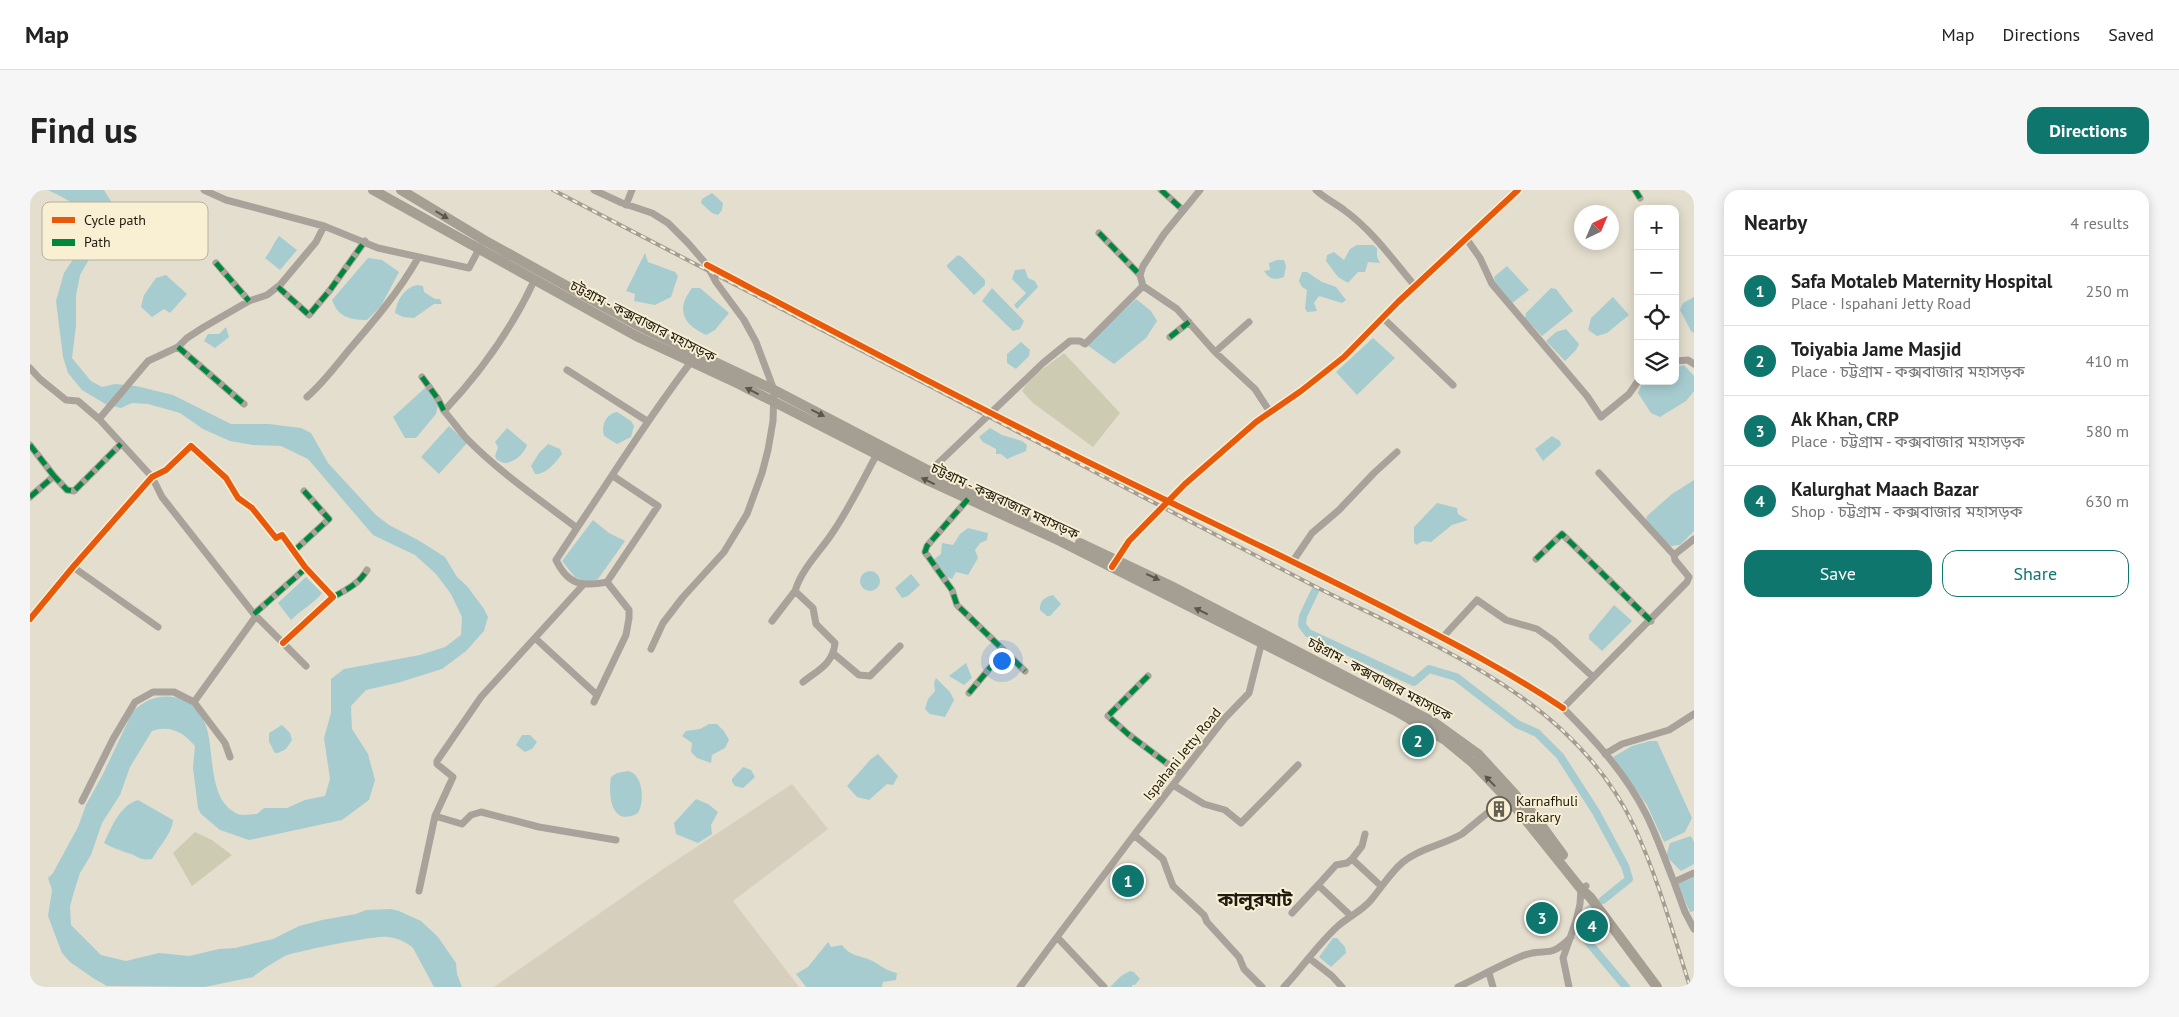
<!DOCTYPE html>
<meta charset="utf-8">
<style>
body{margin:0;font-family:"PT Sans","Noto Sans Bengali",sans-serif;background:#f6f6f6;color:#222}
.controls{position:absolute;right:15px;top:15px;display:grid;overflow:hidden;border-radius:10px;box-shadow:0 2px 12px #0003}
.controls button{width:45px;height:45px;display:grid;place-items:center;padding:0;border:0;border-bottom:1px solid #e0e0e0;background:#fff;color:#222;font:25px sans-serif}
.compass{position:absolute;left:1544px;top:15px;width:45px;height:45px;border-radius:50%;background:#fff;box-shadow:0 2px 12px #0003;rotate:44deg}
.you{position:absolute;left:971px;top:470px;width:18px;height:18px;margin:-12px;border:4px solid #fff;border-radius:50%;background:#1a73e8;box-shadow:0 0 0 8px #1a73e833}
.badge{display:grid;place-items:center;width:32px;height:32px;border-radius:50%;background:#0f766e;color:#fff;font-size:16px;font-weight:700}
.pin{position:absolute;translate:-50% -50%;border:2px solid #fff;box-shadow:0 1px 5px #0006}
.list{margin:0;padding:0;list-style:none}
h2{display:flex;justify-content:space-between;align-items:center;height:65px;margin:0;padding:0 20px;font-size:21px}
h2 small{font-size:16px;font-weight:400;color:#767676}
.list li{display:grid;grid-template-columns:32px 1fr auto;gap:15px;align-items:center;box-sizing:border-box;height:70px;padding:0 20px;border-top:1px solid #e0e0e0}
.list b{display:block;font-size:19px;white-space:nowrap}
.list p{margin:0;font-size:16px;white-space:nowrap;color:#767676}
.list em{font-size:16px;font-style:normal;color:#767676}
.actions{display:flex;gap:10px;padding:15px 20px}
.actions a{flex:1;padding:11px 0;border:1px solid #0f766e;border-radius:15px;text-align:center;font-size:18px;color:#0f766e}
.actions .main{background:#0f766e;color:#fff}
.icon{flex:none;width:28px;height:28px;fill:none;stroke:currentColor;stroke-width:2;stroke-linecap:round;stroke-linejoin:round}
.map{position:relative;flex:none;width:1664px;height:797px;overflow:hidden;border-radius:15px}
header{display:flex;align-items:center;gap:30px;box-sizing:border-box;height:70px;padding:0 25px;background:#fff;border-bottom:1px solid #e0e0e0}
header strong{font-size:24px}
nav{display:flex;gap:28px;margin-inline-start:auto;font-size:18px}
.intro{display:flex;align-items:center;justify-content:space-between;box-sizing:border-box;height:120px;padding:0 30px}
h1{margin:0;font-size:35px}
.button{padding:12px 22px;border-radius:15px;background:#0f766e;color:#fff;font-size:18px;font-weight:700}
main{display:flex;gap:30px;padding:0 30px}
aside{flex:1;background:#fff;border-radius:15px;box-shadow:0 2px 12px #0003}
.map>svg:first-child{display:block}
.industrial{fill:#d6cfbd}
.green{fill:#cdccb2}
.water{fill:#a6ccd0}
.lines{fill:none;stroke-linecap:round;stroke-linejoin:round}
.canal{stroke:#a6ccd0;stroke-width:8}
.minor{stroke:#a8a29a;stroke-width:7}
.highway{stroke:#a59e92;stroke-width:10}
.rail-casing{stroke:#a39d96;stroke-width:4}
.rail{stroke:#f9efd3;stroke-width:2;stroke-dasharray:5.5;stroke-linecap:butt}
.quiet{stroke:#00873e;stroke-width:5;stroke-dasharray:10 5;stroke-linecap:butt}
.cycleway-casing{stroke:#f9efd3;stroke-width:9}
.cycleway{stroke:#e8590c;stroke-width:6}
.oneway{fill:#5b564b}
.labels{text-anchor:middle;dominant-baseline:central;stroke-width:4;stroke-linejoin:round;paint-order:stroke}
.street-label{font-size:14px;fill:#1f1b11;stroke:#f9efd3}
.poi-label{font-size:14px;fill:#1f1b11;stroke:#f9efd3;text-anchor:start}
.district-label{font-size:19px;font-weight:bold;fill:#1f1b11;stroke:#f9efd3}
.key{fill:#f9efd3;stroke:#b8af99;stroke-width:1}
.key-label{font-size:14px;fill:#1f1b11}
</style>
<header>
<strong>Map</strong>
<nav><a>Map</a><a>Directions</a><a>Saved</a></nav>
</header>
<div class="intro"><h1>Find us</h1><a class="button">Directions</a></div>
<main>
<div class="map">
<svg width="1664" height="797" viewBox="0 0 1664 797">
<rect width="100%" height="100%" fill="#e4dece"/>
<!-- industrial -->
<path class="industrial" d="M762 594 798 639 703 711 769 797H464L636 677Z"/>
<!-- green -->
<path class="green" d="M1034 163 1090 223 1063 257 1003 213 992 201C1000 186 1020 174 1034 163Z
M165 642 182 650 202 665 162 696 143 663Z"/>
<!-- water -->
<path class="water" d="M18 0H74L84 16 82 30 50 85 46 106V136L42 168 61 191 72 197 85 194 106 196 143 205 201 234H239L271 238 281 243 298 273 346 325 359 335 388 350 415 367 427 387 437 396 454 419 458 427 454 441 436 461 412 479 367 493 336 500 321 516 322 539 338 564 345 590 339 610 312 630 219 650 190 640 171 624 168 618 163 578 165 556C153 542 140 535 122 541L100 577 90 605 72 633 61 665 50 683 43 705 40 717 41 735 71 765 96 771 129 763 159 766 189 759 205 758 243 749 269 736 292 730 326 724 336 720 361 719 369 721 391 731 408 747 426 773 427 784 432 797H404L383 758C377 752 367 748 358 747 347 745 268 761 255 766 249 769 227 783 223 787L175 797 77 796 63 788 40 772 32 763 18 726 22 700 18 688 23 683 48 637 56 615 73 584 102 523C124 497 165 502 176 536 185 561 177 611 208 624 213 626 222 624 227 624L234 618H257L275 610 295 606 300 589 294 548 301 523V489L314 479 390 465 415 457 431 445 432 427 421 404 406 384 385 365 343 345 278 269 251 256 223 255 200 251 173 239 150 223 118 214 102 213 91 218 77 215 52 200 38 183 33 167 26 111 34 83 62 41C52 14 41 12 18 0Z
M682 3 693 13 692 20 688 25 682 23 671 13 672 9Z
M249 46 267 60 250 80 235 68C241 61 243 54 249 46Z
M1327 55H1343L1347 58V67L1350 73 1338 72 1335 82H1328L1318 93 1308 87 1296 71 1297 65 1304 62 1314 70 1320 59Z
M615 63 618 72 645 82 648 86 641 107 625 115 604 111 605 104 596 101Z
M928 65 932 67 955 90V95L944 105 917 77V75Z
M338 68 352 70 369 82 351 116 337 130C320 130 308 127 302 110Z
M1247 70H1254L1256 76 1254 87C1245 90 1240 90 1234 81L1240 80 1239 73Z
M1477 76 1499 100 1481 114 1465 93 1464 87Z
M995 79 998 88 1005 91 1008 97 987 119 984 115 996 103 982 89 985 80Z
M1272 82H1277L1292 92 1306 97 1316 110 1312 113 1289 106 1284 113 1287 121 1277 122 1275 118 1277 100 1272 97 1269 91Z
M136 85 157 104 140 123 134 119 122 127 111 117 114 105 126 88Z
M387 95 393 96 394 102 405 109H410L412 114H404L384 128 373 127 365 123C367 110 374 98 387 95Z
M662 98H670L699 123 685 140 676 145C652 134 646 119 662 98Z
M962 98 994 131 990 139 983 141 952 111Z
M1521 98 1526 99 1543 121 1512 146 1495 128 1496 123Z
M1583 107 1599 125 1577 143 1567 146 1558 140 1561 128Z
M1664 107V143L1661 141 1650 120 1653 113Z
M1106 109 1121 121 1127 131 1116 148 1084 174 1057 155Z
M196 137 199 147 185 158 174 151 178 144H189Z
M1536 139 1549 154 1546 160 1535 171 1516 151 1526 142Z
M1343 148 1365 168 1327 205 1306 182Z
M991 152 1000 160 999 166 986 179 977 173V164Z
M1654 175 1664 186V201L1656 211 1630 227 1621 223 1608 203 1612 193 1615 191H1645V178Z
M395 198 400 201 408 215 406 224 386 248H375L363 227Z
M587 222 601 231 604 236 601 247 587 254 574 246C571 235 576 224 587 222Z
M419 236 437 253 409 284 391 267Z
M477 238 497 255C494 264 484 273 474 273L467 270 465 266 468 257 465 252Z
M960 238 972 245 992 251 997 255 996 261 977 269 971 264H966V259L953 252 949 247Z
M1522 246 1530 251 1531 255 1513 271 1505 259Z
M518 254 530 259 532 264C526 272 516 285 505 284L501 276 509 263Z
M1664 290V341L1650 355 1641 356 1631 348 1616 330 1617 326 1642 304Z
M1407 313 1427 318 1428 324 1438 330 1422 335 1401 352 1393 351 1386 355 1384 352V337Z
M563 330 579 343 595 351 568 389 558 393 545 387 532 371Z
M938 338 958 343 957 350 950 353 945 360 948 368 938 385 926 382 922 389 914 386 903 370 911 364 912 353 923 355 930 344Z
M830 391a10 10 0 1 1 20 0a10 10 0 1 1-20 0Z
M881 384 890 395 878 406 872 408 865 398Z
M276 387 292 403C283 414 271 420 261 430L248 413Z
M1023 405 1031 414 1020 426H1017L1010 420C1009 411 1015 407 1023 405Z
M1584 415 1602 431 1572 461 1559 449V445Z
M936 473 942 488 934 495 919 486Z
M906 488 920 502 924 510 915 527 900 524 895 519 898 509 905 501 904 493Z
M679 534H687L694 541 699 550 695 558 682 565 681 573 667 568 661 562 662 553 652 546 656 541 670 539Z
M252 535 260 543 262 550 256 559 248 563H245L239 552V543Z
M492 545H500L507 552 502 559 495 562 486 555Z
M1620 551H1627L1662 628 1655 642 1634 652 1617 615 1583 567 1602 556Z
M848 564 868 586 863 595 857 594 839 610 827 607 817 596 841 569Z
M713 577 721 580 725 587 713 598 705 596 702 592V589Z
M598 581C613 584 615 611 608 623 581 638 578 605 581 587L587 583Z
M666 609 678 614 688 622 681 635 682 644 668 653 646 644 644 633Z
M108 610 143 630C142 644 129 656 122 669 108 671 109 666 98 663 89 660 83 658 74 653 82 637 89 616 108 610Z
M1661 646 1664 652V674L1651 681 1636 666 1640 653Z
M1664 687V721L1660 722 1648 694Z
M1303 748H1307L1315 757 1316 763 1301 777 1289 767Z
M798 752 801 757 812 755C821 768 834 765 846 773 854 778 858 781 867 783L866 790 853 792 852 797H776L766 784 778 777Z
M1100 781 1104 782 1110 789 1105 795H1102V797H1080L1091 786Z"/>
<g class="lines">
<!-- canal -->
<path class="canal" d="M1285 401 1273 426 1272 435 1278 443 1384 492 1399 479 1426 487 1487 534 1507 543 1530 566 1566 622 1595 676 1599 689 1573 710
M1560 719 1549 729 1547 735 1553 746 1596 797"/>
<!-- minor -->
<path class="minor" d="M174 0 196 10 294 36 348 58 439 78 450 57
M564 0 592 13 622 23 638 33 658 53 677 75 686 92 714 130 726 152 744 200 743 231 738 260 732 283 717 324 694 362 653 407 633 433 621 459
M1131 0 1153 20
M1170 0 1134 44 1113 76 1110 85 1113 96 1147 119 1185 162 1225 199 1240 222
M1286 0C1294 8 1305 13 1314 20 1342 40 1363 70 1385 96
M1605 0 1610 8
M596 15 602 0
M1069 43 1110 85
M1436 48 1450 68 1462 94 1557 206 1571 227 1599 204 1608 191
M186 73 219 111
M677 75C823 152 969 229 1117 301 1201 342 1286 382 1369 425 1425 454 1481 483 1533 518
M504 91C482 138 450 183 414 221 422 230 428 239 436 248 469 282 509 309 547 338L526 370C538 395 552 397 577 392
M248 97 279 125 300 100 335 51
M1353 128 1423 195
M1140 147 1159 132
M148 157 214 214
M1185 162 1219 132
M1645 171 1658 170 1664 174
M0 178 10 189 36 210 48 211 69 229 122 287 132 307 224 424 276 476
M537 180 617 231
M392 187 408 209 414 221
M277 207C293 193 305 177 318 161 343 132 369 102 388 68
M69 229 118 171 148 157 157 148 174 137 219 111 237 105 250 95 286 52 294 36
M0 255 24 286
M900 281 1013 173 1040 151H1050L1055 154 1113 96
M1569 283 1644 365
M0 307 24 286 37 300 44 301 91 254
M938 309 897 356 895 362 922 400 927 415 995 481
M547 338C585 282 620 225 661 172
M1664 349 1644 365 1645 370 1659 387 1657 392 1533 518C1565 550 1596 584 1616 624 1627 646 1635 670 1644 692L1664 683
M264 361 299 329 274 301
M1506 369 1532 344 1621 431
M1263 371 1282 343 1309 320 1344 283 1367 262
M1085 372 1099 351 1155 294 1226 232 1271 201 1314 167 1368 112 1488 0
M43 377 128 437
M303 407C316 400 329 394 337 380
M224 424 276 378
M0 429 43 377 122 287 136 280 161 256 196 288 208 308 222 318 246 348 252 345 275 377 303 407 253 453
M742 431 765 401
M505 448 567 505
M1412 448 1447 410 1476 430 1507 439 1524 451 1563 487
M804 464 829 485 840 486 870 456
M1118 486 1078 526 1098 544 1151 584
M773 492C788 480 803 474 805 453L786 434 783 418 765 401C772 378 790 362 803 342 820 317 834 288 849 260
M939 503 974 461
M164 512 226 426
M564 512 596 445 599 428V420L577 392 628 316 583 286
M1575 564 1592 554 1639 540 1664 524
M1143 595 1174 614 1195 620 1211 633 1268 575
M52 611 83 549 105 512 123 502H144L164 512 195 553 200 567
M405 626 432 634 441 625 451 622 509 637 586 650
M1322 669 1332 656 1335 644
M1644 692 1655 722 1664 739
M389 701 405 626 423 587 407 574V571L451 507 553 395
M1262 723 1288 695
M1321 726 1288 695 1306 675 1317 673 1322 669 1351 696
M1279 768 1302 786 1312 797
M1459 783 1463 797
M990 797 1027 747
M1074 797 1027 747 1104 645
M1232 797 1214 779 1209 767 1177 732 1174 725 1143 696 1133 669 1104 645 1194 529 1219 503 1232 451
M1254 797C1273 777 1287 755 1308 736 1318 727 1332 721 1341 710 1352 697 1360 683 1373 672 1390 658 1413 655 1432 644L1478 606
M1428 797C1449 787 1470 775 1492 766 1516 756 1518 771 1541 747
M1539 797 1533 768 1546 731 1550 714 1551 699 1556 696"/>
<!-- highway -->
<path class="highway" d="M343 0 606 146 709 194 897 290 1030 351 1366 521 1415 550 1443 573 1487 619 1551 699 1560 707 1627 797
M371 0 454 50 609 136 744 200 924 294 996 328
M1050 353 1141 396 1405 533 1448 564 1503 624 1533 665"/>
<defs>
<path id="rail" d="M523 0 1288 398C1407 457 1543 508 1604 636 1628 688 1643 743 1660 797"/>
</defs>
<!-- rail casing -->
<use href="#rail" class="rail-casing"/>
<!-- rail -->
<use href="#rail" class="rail"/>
<!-- quiet -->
<path class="quiet" d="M1131 0 1153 20
M1605 0 1610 8
M1069 43 1110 85
M186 73 219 111
M248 97 279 125 300 100 335 51
M1140 147 1159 132
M148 157 214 214
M392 187 408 209 414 221
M0 255 24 286
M0 307 24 286 37 300 44 301 91 254
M938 309 897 356 895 362 922 400 927 415 995 481
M264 361 299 329 274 301
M1506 369 1532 344 1621 431
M303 407C316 400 329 394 337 380
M224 424 276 378
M1118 486 1078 526 1098 544 1151 584
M939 503 974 461"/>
<defs>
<path id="cycleway" d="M677 75C823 152 969 229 1117 301 1201 342 1286 382 1369 425 1425 454 1481 483 1533 518
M1082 377 1099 351 1155 294 1226 232 1271 201 1314 167 1368 112 1488 0
M0 429 43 377 122 287 136 280 161 256 196 288 208 308 222 318 246 348 252 345 275 377 303 407 253 453"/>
</defs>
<!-- cycleway casing -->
<use href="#cycleway" class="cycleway-casing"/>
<!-- cycleway -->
<use href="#cycleway" class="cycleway"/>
</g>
<!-- one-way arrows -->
<defs><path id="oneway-solid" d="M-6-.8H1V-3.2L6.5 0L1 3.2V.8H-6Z" transform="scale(1.25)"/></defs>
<g class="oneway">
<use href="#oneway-solid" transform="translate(412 25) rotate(31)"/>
<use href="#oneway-solid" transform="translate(722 201) rotate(-153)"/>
<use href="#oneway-solid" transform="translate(788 223) rotate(27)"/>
<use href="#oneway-solid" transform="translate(898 291) rotate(-154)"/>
<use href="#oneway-solid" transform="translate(1123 387) rotate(25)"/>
<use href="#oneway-solid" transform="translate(1171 421) rotate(-154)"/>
<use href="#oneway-solid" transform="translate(1460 591) rotate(-134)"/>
</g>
<!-- icons -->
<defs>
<symbol id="building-ring" viewBox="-11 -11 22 22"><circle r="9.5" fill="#f9efd3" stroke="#645f53" stroke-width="1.5"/><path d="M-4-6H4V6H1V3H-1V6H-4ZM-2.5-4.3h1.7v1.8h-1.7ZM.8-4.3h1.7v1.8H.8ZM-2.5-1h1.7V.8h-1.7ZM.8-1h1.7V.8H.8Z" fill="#645f53"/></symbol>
</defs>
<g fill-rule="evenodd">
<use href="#building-ring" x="1455" y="605" width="28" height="28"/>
</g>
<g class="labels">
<!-- street labels -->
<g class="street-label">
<text transform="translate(613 131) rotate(27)">চট্টগ্রাম - কক্সবাজার মহাসড়ক</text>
<text transform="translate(975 311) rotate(25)">চট্টগ্রাম - কক্সবাজার মহাসড়ক</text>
<text transform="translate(1350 489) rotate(28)">চট্টগ্রাম - কক্সবাজার মহাসড়ক</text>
<text transform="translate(1152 564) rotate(-51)">Ispahani Jetty Road</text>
</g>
<!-- poi labels -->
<g class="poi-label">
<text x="1486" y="611">Karnafhuli<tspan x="1486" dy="16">Brakary</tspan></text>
</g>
<!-- district labels -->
<g class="district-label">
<text x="1225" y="709">কালুরঘাট</text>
</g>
</g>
<!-- legend -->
<rect x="12" y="12" width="166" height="58" rx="8" class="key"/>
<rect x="22" y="27" width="23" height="6" fill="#e8590c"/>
<rect x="22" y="49" width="23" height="7" fill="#00873e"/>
<g class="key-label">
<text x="54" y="35">Cycle path</text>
<text x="54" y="57">Path</text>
</g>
</svg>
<div class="controls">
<button>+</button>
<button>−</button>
<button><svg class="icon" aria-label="locate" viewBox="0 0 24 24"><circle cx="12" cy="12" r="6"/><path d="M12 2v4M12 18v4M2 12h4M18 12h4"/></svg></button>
<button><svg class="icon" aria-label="layers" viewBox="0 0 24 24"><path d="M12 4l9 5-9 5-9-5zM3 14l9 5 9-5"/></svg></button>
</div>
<svg class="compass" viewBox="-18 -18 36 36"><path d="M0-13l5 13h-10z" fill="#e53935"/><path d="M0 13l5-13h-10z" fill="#767676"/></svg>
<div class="you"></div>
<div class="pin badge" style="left:1098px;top:691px">1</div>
<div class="pin badge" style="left:1388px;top:551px">2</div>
<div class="pin badge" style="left:1512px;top:728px">3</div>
<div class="pin badge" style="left:1562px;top:736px">4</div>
</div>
<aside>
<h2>Nearby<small>4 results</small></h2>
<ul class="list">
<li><span class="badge">1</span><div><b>Safa Motaleb Maternity Hospital</b><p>Place · Ispahani Jetty Road</p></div><em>250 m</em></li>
<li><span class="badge">2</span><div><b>Toiyabia Jame Masjid</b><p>Place · চট্টগ্রাম - কক্সবাজার মহাসড়ক</p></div><em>410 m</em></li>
<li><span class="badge">3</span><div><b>Ak Khan, CRP</b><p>Place · চট্টগ্রাম - কক্সবাজার মহাসড়ক</p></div><em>580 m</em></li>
<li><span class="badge">4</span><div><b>Kalurghat Maach Bazar</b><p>Shop · চট্টগ্রাম - কক্সবাজার মহাসড়ক</p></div><em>630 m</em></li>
</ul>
<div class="actions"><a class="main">Save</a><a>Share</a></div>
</aside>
</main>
